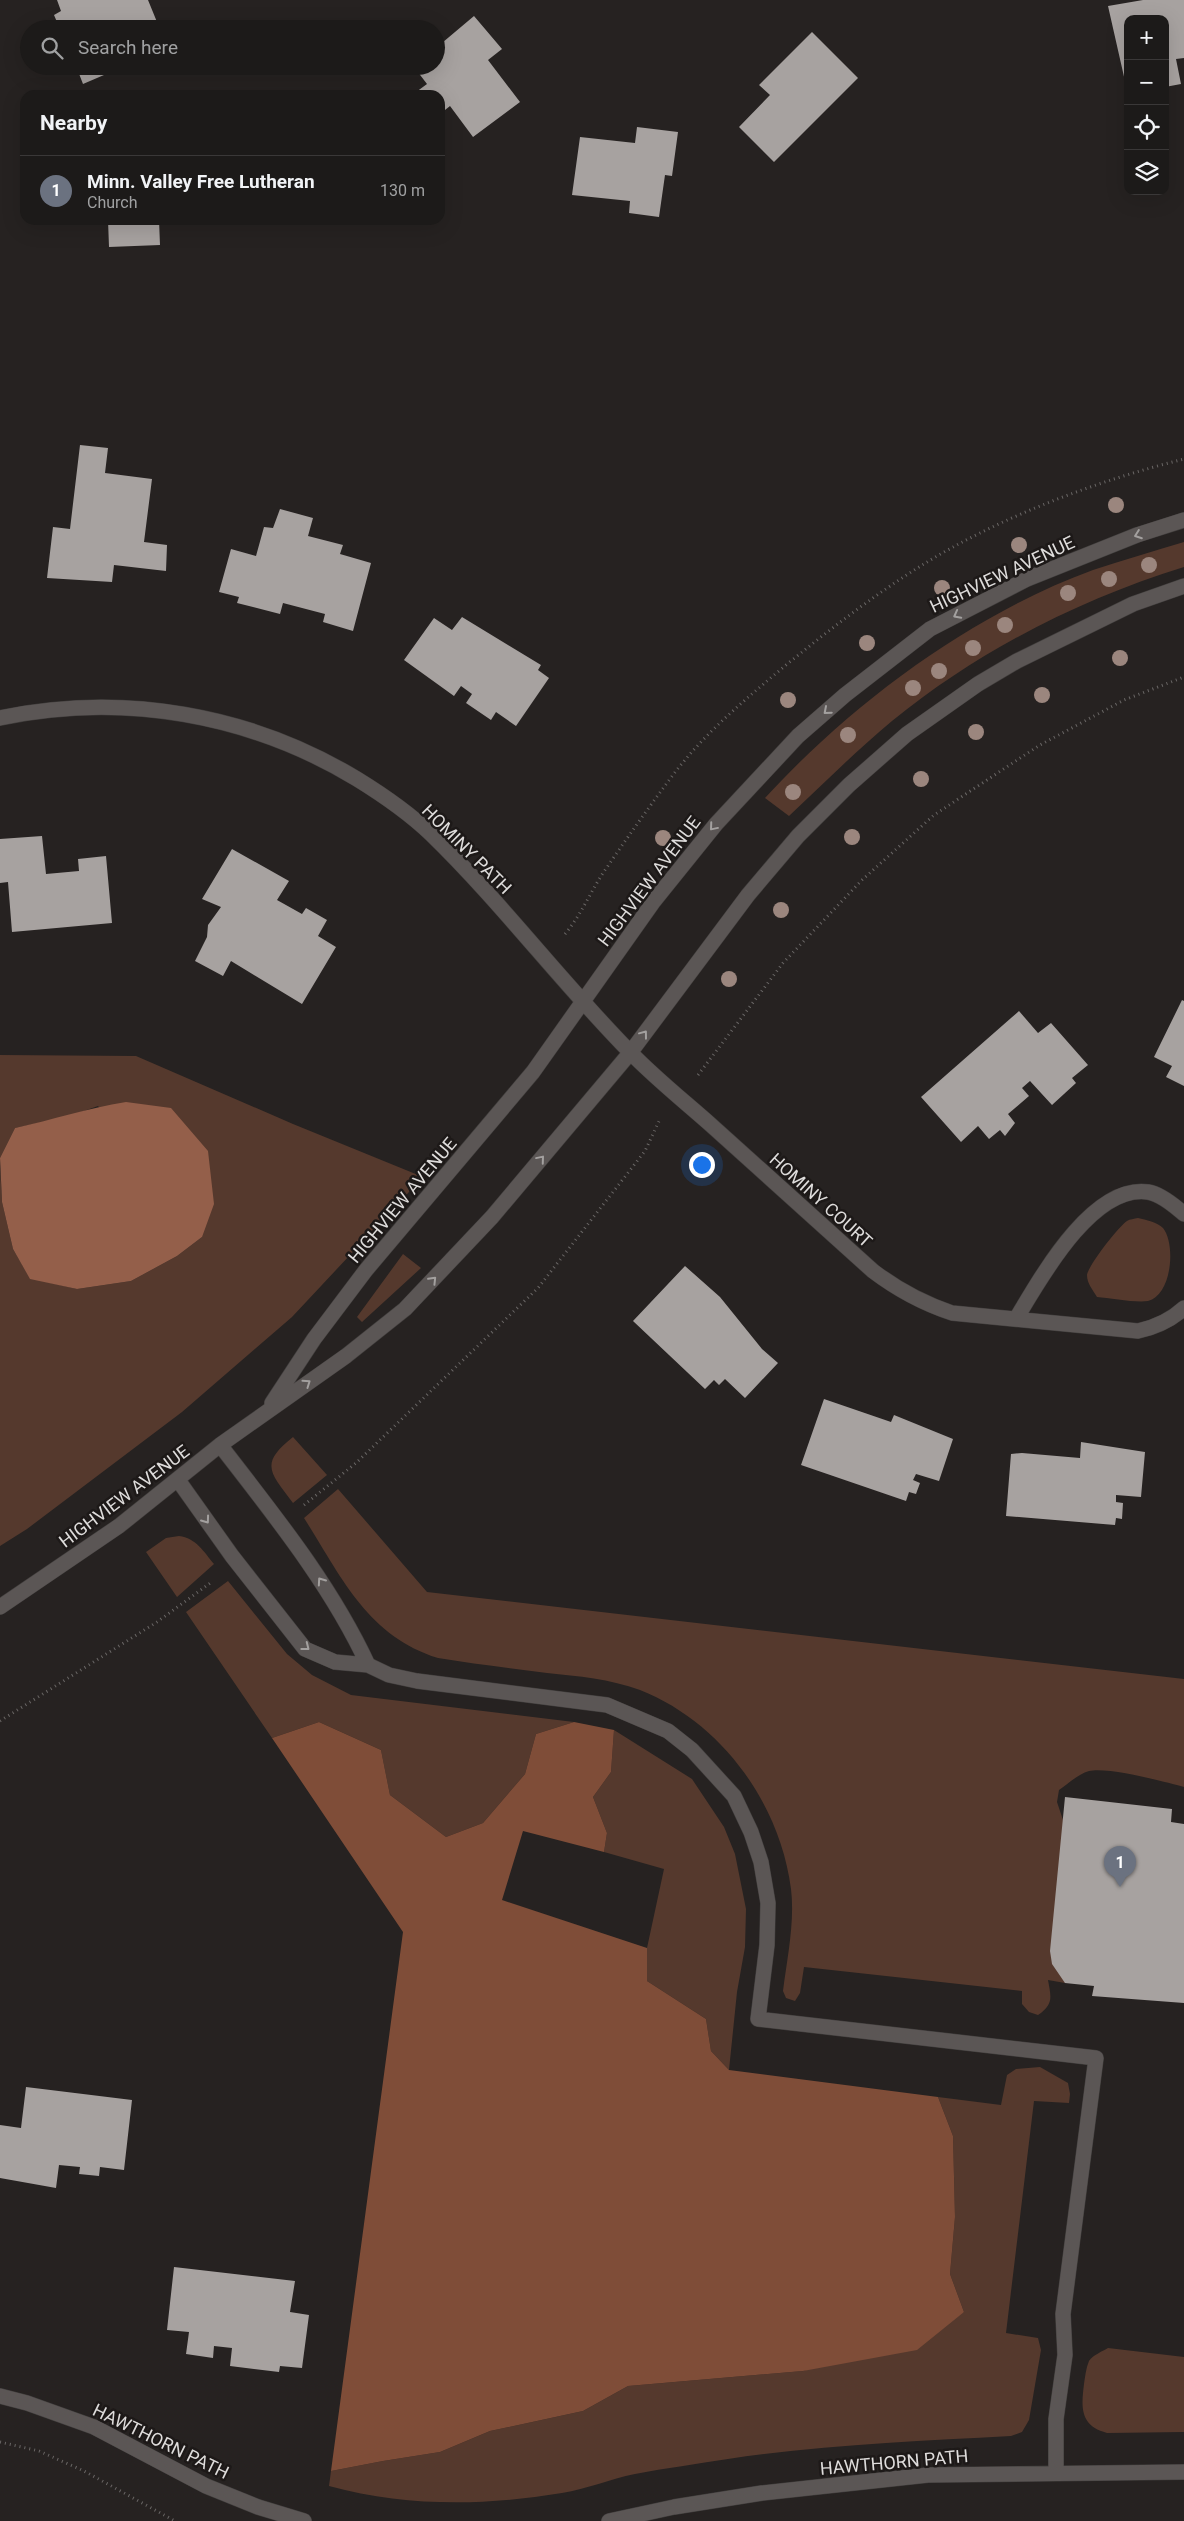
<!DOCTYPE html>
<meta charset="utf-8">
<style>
body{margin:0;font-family:Roboto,sans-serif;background:#252322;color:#f1f3f6}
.controls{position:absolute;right:15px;top:15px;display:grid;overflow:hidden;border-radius:10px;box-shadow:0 5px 20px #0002}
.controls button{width:45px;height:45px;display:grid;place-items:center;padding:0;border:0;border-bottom:1px solid #3a3838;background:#1c1a19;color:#f1f3f6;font:25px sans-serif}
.you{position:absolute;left:701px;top:1164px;width:18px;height:18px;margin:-12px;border:4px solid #fff;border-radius:50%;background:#1a73e8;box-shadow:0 0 0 8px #1a73e833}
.badge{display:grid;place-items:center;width:32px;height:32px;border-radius:50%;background:#8c9099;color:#fff;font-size:16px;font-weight:700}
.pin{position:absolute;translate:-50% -41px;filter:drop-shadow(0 1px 2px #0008)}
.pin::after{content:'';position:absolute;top:26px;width:18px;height:15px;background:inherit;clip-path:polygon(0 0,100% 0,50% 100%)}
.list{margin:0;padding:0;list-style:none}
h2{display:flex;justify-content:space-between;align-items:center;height:65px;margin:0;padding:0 20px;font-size:21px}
h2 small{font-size:16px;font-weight:400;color:#a0a1a2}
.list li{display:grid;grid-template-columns:32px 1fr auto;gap:15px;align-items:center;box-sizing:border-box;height:70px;padding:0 20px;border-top:1px solid #3a3838}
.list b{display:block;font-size:19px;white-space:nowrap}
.list p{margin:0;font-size:16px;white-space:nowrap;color:#a0a1a2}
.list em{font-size:16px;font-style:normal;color:#a0a1a2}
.icon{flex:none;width:28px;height:28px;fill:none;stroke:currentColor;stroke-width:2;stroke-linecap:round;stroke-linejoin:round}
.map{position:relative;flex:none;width:1184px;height:2521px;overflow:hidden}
.search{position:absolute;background:#1c1a19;box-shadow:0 5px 20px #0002;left:20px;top:20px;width:425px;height:55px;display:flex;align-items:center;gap:12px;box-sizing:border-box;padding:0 18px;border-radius:28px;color:#a0a1a2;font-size:19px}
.panel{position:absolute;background:#1c1a19;box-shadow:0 5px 20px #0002;left:20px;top:90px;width:425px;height:135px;border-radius:15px}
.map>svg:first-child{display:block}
.green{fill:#55392d}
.forest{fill:#7f4d38}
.water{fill:#945f4a}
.building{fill:#a7a2a0}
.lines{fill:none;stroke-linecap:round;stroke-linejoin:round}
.minor-casing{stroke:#413e3d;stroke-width:16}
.path{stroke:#6a6766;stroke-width:3;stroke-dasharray:1 4;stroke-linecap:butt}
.minor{stroke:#5b5655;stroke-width:15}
.tree{fill:#9b867e}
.oneway{stroke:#a3a09f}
.labels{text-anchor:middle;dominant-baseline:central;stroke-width:5;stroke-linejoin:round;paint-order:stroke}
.street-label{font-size:18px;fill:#dedcdb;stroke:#1d1918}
</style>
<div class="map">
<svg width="1184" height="2521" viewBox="0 0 1184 2521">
<rect width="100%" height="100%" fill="#262221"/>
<!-- green -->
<path class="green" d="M1184 542V567C1078 600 978 651 892 721 856 751 823 784 789 816L765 798C852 703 972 614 1093 570 1123 560 1154 551 1184 542Z
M0 1055 136 1056 293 1124 423 1177 292 1317 182 1412 27 1529 0 1546V1166L2 1202 13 1249 30 1278 77 1289 131 1281 177 1256 202 1237 98 1106 67 1117 15 1128 0 1158Z
M1138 1218C1146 1220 1157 1222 1163 1228 1176 1244 1172 1295 1148 1301 1136 1303 1110 1298 1097 1297 1093 1290 1087 1284 1087 1275 1088 1266 1118 1227 1127 1221 1130 1219 1134 1219 1138 1218Z
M403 1254 421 1268 362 1322 357 1317Z
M293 1437 327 1475 293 1503C270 1472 259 1464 293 1437Z
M338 1489 427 1592 1184 1679V1787C1162 1781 1109 1767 1089 1771 1078 1774 1068 1784 1059 1790L1057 1802 1063 1820 1065 1983 1048 1980C1051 1997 1054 2004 1038 2015L1029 2012 1022 2004V1991L804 1967 800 1993 795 2001 786 1998 783 1991C787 1959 795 1922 791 1889 780 1803 721 1722 640 1690 610 1679 578 1676 547 1673 510 1668 474 1664 438 1658 367 1636 341 1576 304 1518Z
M179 1536C196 1538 204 1552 214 1564L177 1597 146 1552 166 1538Z
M228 1581 287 1654 312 1675 351 1695 574 1722 536 1734 525 1774 483 1823 446 1837 390 1795 381 1750 319 1722 272 1738 186 1612Z
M614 1730 692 1779 724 1827 735 1854 746 1909 745 1947 737 1992 729 2070 711 2051 706 2019 647 1981V1948L664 1869 604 1852 607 1833 593 1797 611 1772Z
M1040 2067 1068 2083 1070 2094 1069 2103 1034 2101 1006 2333 1038 2338 1041 2350 1029 2420 1022 2432 1011 2436C916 2441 822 2445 728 2459 697 2464 666 2468 635 2474 610 2479 587 2489 562 2493 483 2506 407 2507 329 2486L331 2471 383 2461 440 2452 490 2431 583 2411 628 2386 803 2371 964 2312 950 2274 955 2217 953 2136 938 2097 1001 2105 1007 2075 1016 2069Z
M1108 2348 1184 2357V2432L1107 2433C1080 2426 1081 2408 1084 2384 1085 2377 1086 2368 1089 2361 1093 2355 1103 2351 1108 2348Z"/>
<!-- forest -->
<path class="forest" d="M319 1722 381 1750 390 1795 446 1837 483 1823 525 1774 536 1734 574 1722 614 1730 611 1772 593 1797 607 1833 604 1852 523 1831 502 1900 647 1948V1981L706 2019 711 2051 729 2070 938 2097 953 2136 955 2217 950 2274 964 2312 917 2350 803 2371 628 2386 583 2411 490 2431 440 2452 383 2461 331 2471 403 1932 272 1738Z"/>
<!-- water -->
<path class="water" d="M126 1102 171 1108 208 1151 214 1204 202 1237 177 1256 131 1281 77 1289 30 1279 13 1249 2 1202 0 1158 15 1128C52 1120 88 1108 126 1102Z"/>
<!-- building -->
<path class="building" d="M57 0H148L157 22 141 29H60L54 15 61 11Z
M1143 0H1184V58L1176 59 1181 84 1165 87V19H1128L1127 90 1108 6Z
M474 16 502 49 488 60 520 102 473 137 450 106 440 114V95H412L427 84 414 67 436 66V48Z
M326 21 332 29H316Z
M812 32 858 78 774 162 739 127 770 95 759 85Z
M76 66H125L83 84Z
M637 127 678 132 672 176 665 175 659 217 629 213 630 201 572 195 580 137 635 143Z
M108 220H159L160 245 109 247Z
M80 445 108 448 105 473 152 479 144 542 167 545 166 571 114 565 112 582 47 578 53 527 70 529Z
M280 509 313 518 308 536 343 545 340 554 371 563 353 631 323 622 325 614 283 603 280 614 237 603 239 597 219 592 231 549 256 556 264 527 273 528Z
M462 617 541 665 538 670 549 678 516 726 496 712 491 720 466 703 472 694 461 686 454 696 404 660 434 618 452 630Z
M42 836 46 874 79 871 78 859 106 856 112 923 12 932 8 882 0 883V839Z
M232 849 289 881 277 900 302 914 306 908 327 920 318 936 336 947 302 1004 231 961 223 976 195 961 207 937 208 925 221 907 202 899Z
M1182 1000 1184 1001V1086L1166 1077 1172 1066 1154 1057Z
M1019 1011 1038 1033 1051 1023 1088 1065 1072 1078 1076 1083 1052 1105 1030 1081 1022 1088 1029 1096 1008 1114 1015 1123 1005 1136 1000 1130 989 1139 978 1126 961 1142 921 1097Z
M685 1266 720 1297 762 1349 778 1363 745 1398 725 1379 719 1385 714 1380 705 1389 633 1321Z
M824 1399 891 1422 894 1415 953 1439 939 1481 916 1474 913 1480 920 1483 916 1494 909 1492 906 1501 801 1465Z
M1081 1442 1145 1452 1141 1497 1116 1495V1502L1123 1503 1122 1519 1116 1518 1115 1525 1006 1516 1011 1454 1022 1453 1080 1458Z
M1065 1797 1172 1809 1171 1822 1184 1824V2003L1092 1996 1094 1986 1065 1983 1052 1964 1050 1951Z
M26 2087 132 2100 124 2170 100 2167 99 2176 79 2174 80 2167 59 2165 56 2188 0 2178V2125L21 2128Z
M174 2267 295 2281 290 2312 309 2315 302 2368 280 2366 279 2372 230 2366 232 2348 214 2346 213 2358 186 2354 189 2332 167 2330Z"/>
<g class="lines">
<defs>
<path id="minor" d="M0 718C122 692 250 714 357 779 383 795 409 813 431 834 502 903 561 982 630 1052 655 1078 684 1101 711 1125 765 1174 819 1223 873 1271 898 1290 922 1303 952 1313L1138 1331C1156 1327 1170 1321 1184 1308
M1016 1319C1040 1279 1092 1184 1148 1192 1160 1194 1175 1206 1184 1214
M272 1403 314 1339 366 1270 533 1072 654 901 716 824 798 736 845 695 930 629 1027 579 1137 535 1184 520
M178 1480 232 1556 305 1649 335 1662 368 1665C331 1585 274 1515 220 1445
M0 1607 119 1526 220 1445 346 1356 405 1309 492 1217 630 1053 748 895 798 836 849 785 907 734 978 684 1017 661 1133 604 1184 586
M368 1665 389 1675 417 1681 607 1705 668 1731 692 1750 734 1796 751 1832 761 1862 768 1903 767 1945 758 2019 1096 2058 1063 2314 1065 2355 1056 2419V2473
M0 2396 27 2403 94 2427 206 2486 258 2507 304 2521
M609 2521 674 2507 762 2493 928 2475 1184 2472"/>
</defs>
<!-- minor casing -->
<use href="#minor" class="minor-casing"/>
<!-- path -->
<path class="path" d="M565 934C581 915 590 893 603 873 627 838 651 804 676 771 708 730 747 698 786 665 829 630 873 596 919 567 997 518 1096 481 1184 459
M698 1075 783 963 862 880 934 815 1040 745 1124 700 1184 677
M304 1505 356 1463 538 1288 645 1151 660 1119
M0 1721 157 1622 213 1581
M0 2442 39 2451 84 2471 175 2521"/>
<!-- minor -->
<use href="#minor" class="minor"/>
</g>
<!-- trees -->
<g class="tree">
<circle cx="1116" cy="505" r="8"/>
<circle cx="1019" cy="545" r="8"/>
<circle cx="1149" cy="565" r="8"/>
<circle cx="1109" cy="579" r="8"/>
<circle cx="942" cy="588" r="8"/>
<circle cx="1068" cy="593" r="8"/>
<circle cx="1005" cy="625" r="8"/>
<circle cx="867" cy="643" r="8"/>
<circle cx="973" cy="648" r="8"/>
<circle cx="1120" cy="658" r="8"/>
<circle cx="939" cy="671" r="8"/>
<circle cx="913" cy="688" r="8"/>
<circle cx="1042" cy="695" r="8"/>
<circle cx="788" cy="700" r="8"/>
<circle cx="976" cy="732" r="8"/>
<circle cx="848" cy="735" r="8"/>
<circle cx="921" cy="779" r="8"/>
<circle cx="793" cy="792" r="8"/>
<circle cx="852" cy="837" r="8"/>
<circle cx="663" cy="838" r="8"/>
<circle cx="781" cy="910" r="8"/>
<circle cx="729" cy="979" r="8"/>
</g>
<!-- one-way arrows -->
<defs><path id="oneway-chevron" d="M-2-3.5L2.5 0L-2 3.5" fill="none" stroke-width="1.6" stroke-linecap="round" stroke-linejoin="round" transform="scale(1.25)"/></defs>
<g class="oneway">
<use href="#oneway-chevron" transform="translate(1138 535) rotate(160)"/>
<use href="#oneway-chevron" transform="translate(957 615) rotate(152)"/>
<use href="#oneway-chevron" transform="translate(827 711) rotate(139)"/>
<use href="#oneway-chevron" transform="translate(713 827) rotate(130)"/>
<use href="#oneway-chevron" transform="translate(644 1034) rotate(-53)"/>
<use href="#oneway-chevron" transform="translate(541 1159) rotate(-50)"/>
<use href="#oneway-chevron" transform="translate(433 1280) rotate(-46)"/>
<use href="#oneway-chevron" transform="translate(307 1383) rotate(-35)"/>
<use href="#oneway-chevron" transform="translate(206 1520) rotate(54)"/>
<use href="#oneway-chevron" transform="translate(321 1581) rotate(-125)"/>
<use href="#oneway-chevron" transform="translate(306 1647) rotate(38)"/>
</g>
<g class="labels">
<!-- street labels -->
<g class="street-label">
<text transform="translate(1002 574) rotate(-25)">HIGHVIEW AVENUE</text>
<text transform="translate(467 849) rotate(45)">HOMINY PATH</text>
<text transform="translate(649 881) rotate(-53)">HIGHVIEW AVENUE</text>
<text transform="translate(402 1200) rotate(-50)">HIGHVIEW AVENUE</text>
<text transform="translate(821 1200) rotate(42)">HOMINY COURT</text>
<text transform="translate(124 1496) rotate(-37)">HIGHVIEW AVENUE</text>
<text transform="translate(161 2441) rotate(26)">HAWTHORN PATH</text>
<text transform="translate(894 2462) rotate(-5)">HAWTHORN PATH</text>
</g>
</g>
</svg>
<div class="controls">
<button>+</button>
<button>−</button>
<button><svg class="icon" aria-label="locate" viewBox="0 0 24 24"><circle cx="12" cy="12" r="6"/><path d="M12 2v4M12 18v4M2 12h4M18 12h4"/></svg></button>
<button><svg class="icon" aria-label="layers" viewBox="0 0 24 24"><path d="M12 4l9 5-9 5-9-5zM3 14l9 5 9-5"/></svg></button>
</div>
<div class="you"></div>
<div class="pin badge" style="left:1120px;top:1887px;background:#6b7280">1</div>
<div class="search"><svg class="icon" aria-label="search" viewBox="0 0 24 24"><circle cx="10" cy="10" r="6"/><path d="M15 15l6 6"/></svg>Search here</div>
<section class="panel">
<h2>Nearby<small></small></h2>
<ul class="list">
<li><span class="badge" style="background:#6b7280">1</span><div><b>Minn. Valley Free Lutheran</b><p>Church</p></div><em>130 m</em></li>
</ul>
</section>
</div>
